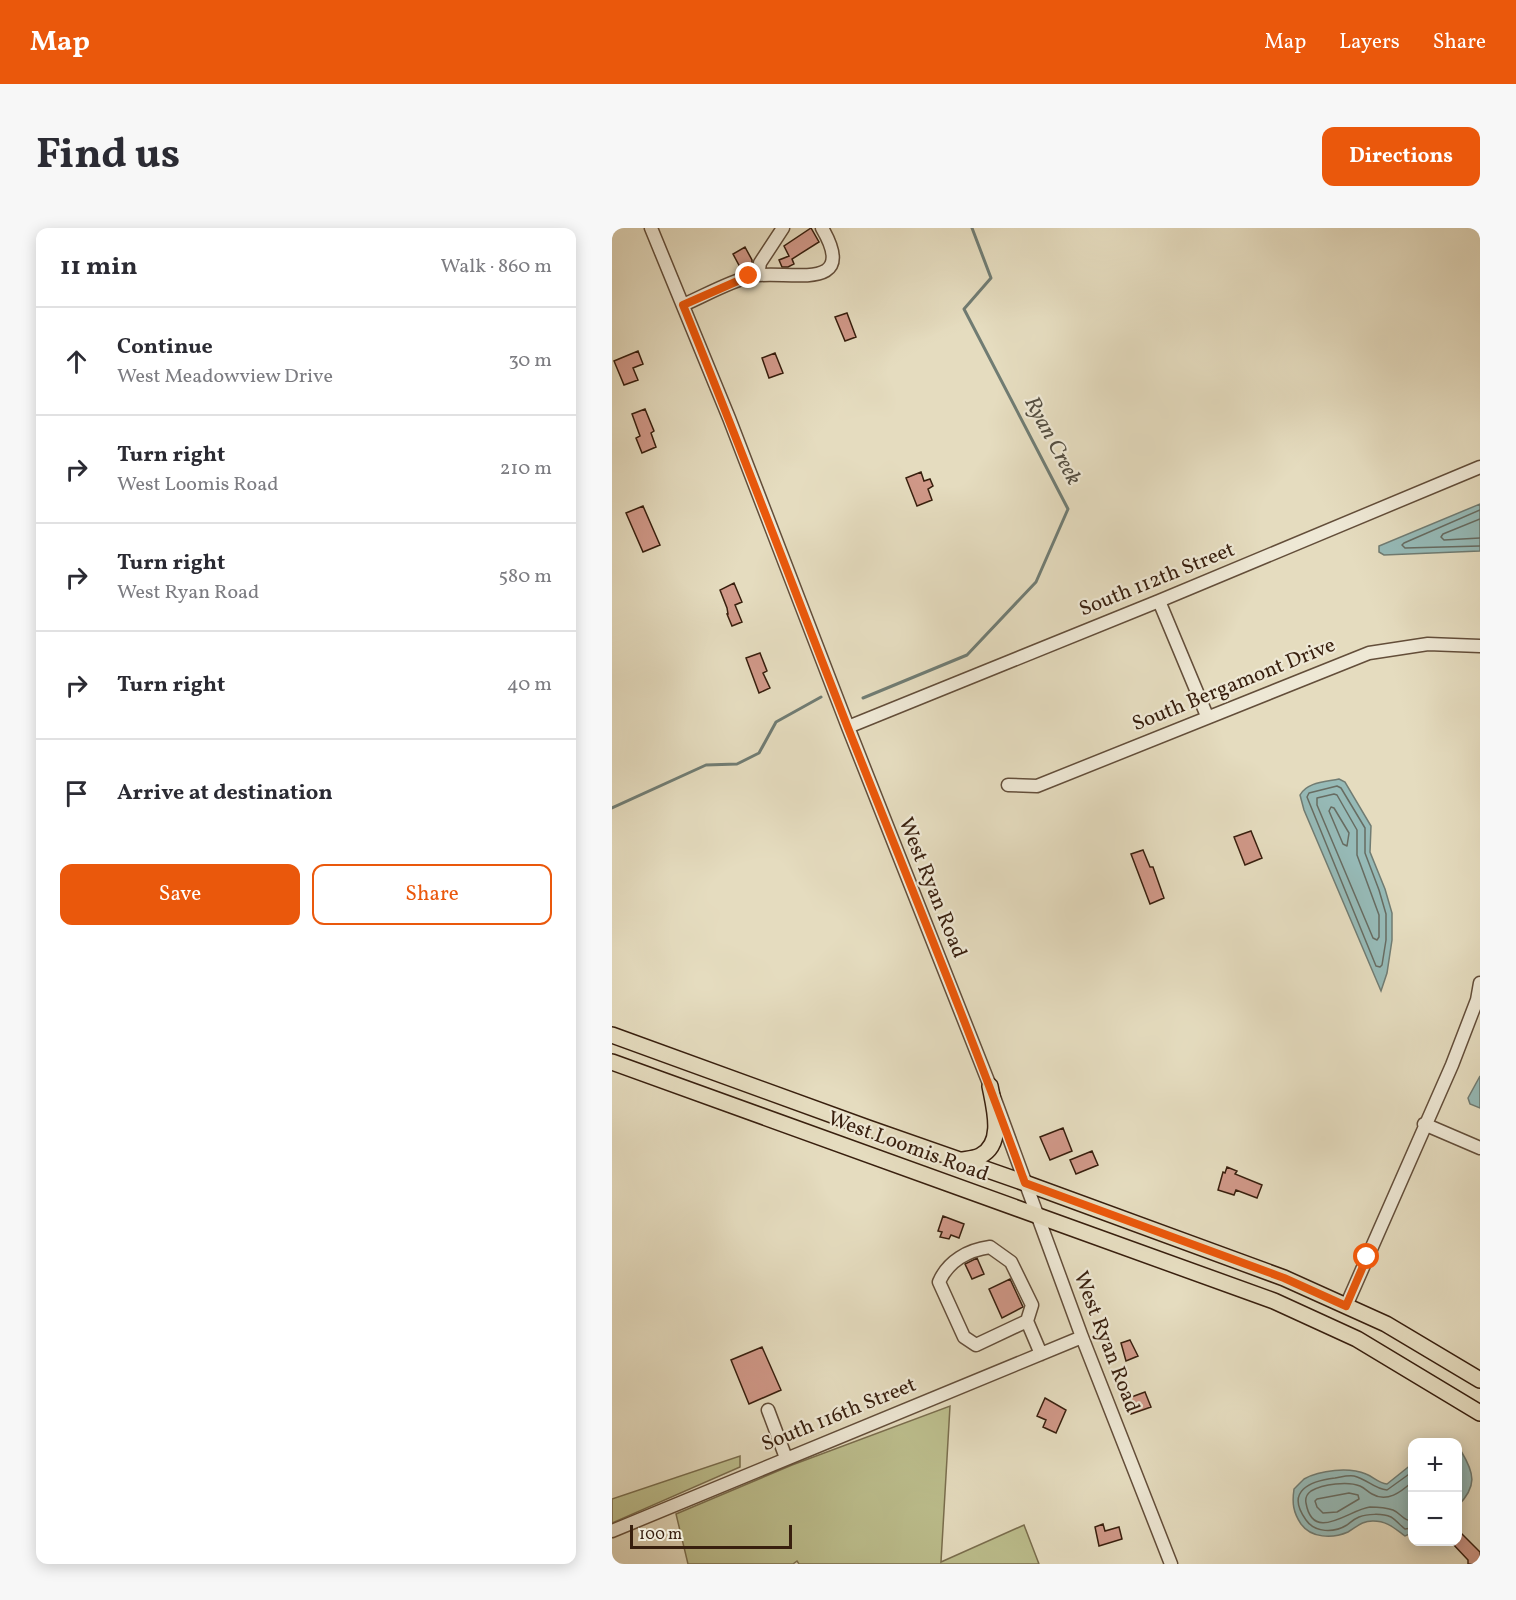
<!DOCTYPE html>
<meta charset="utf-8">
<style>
body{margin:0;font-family:Vollkorn,serif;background:#f7f7f7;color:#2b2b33}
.controls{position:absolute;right:18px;bottom:18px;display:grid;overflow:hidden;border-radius:12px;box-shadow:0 3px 15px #0003}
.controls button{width:54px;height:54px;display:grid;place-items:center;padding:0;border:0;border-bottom:2px solid #e1e1e2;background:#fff;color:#2b2b33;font:30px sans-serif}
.scale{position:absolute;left:18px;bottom:15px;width:162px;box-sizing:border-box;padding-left:6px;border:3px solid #381f0e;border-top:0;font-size:16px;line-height:21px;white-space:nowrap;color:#381f0e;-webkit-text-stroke:4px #eee8d5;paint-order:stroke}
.stop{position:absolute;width:18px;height:18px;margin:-14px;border:4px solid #ea580c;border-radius:50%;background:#fff}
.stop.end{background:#ea580c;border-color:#fff;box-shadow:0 2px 6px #0008}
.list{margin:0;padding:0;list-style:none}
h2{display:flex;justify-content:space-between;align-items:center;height:78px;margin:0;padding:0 24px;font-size:26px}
h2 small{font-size:20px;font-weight:400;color:#7c7c81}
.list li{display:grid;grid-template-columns:39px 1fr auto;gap:18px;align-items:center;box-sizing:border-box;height:108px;padding:0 24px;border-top:2px solid #e1e1e2}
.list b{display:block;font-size:22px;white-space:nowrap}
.list p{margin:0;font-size:20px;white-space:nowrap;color:#7c7c81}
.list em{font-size:20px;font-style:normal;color:#7c7c81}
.actions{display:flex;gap:12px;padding:18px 24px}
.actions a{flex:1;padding:14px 0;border:2px solid #ea580c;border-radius:12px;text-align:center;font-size:21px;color:#ea580c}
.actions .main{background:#ea580c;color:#fff}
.icon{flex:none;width:33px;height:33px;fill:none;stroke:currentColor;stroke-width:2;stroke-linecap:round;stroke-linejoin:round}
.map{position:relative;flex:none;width:868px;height:1336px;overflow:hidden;border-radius:12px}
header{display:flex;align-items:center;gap:36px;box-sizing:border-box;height:84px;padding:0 30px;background:#ea580c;color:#fff}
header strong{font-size:28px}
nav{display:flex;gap:33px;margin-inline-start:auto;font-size:21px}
.intro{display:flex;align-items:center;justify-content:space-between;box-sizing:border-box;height:144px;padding:0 36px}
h1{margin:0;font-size:42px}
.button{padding:15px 27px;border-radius:12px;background:#ea580c;color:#fff;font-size:21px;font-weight:700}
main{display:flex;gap:36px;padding:0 36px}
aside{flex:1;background:#fff;border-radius:12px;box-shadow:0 3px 15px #0003}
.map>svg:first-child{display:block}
.green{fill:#bcbe8d;stroke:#7a6e4e;stroke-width:1.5}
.water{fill:#96bab7;stroke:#707c73;stroke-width:1.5}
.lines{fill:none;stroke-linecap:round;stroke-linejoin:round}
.shore{stroke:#676c62;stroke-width:1.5}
.stream{stroke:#707c73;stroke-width:3}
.building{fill:#d09888;stroke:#381f0e;stroke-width:1.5}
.minor-casing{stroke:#634e3a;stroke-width:15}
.major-casing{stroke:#381f0e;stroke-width:18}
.minor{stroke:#eee8d5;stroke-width:12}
.major{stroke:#e5dcbf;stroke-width:15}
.route{stroke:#ea580c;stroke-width:8}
.labels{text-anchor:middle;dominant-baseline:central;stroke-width:4.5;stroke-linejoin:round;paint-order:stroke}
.street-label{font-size:21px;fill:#381f0e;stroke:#eee8d5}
.water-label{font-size:22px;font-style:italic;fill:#544e41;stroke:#eee8d5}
</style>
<header>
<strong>Map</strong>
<nav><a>Map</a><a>Layers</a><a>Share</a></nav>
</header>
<div class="intro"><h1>Find us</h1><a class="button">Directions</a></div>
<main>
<aside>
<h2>11 min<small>Walk · 860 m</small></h2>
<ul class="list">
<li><svg class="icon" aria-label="ahead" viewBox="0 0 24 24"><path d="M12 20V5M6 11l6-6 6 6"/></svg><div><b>Continue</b><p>West Meadowview Drive</p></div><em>30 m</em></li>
<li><svg class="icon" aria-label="right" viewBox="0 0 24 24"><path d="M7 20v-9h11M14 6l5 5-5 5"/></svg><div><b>Turn right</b><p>West Loomis Road</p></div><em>210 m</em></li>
<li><svg class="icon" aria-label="right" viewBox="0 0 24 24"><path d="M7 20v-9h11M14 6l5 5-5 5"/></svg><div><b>Turn right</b><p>West Ryan Road</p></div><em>580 m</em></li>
<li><svg class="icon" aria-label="right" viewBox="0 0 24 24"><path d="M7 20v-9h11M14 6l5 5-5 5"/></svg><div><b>Turn right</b></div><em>40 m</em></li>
<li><svg class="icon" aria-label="arrive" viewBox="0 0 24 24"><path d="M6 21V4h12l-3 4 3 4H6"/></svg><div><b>Arrive at destination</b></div></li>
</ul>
<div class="actions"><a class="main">Save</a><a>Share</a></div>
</aside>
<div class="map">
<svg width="868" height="1336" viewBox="0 0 868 1336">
<rect width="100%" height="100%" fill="#e5dcbf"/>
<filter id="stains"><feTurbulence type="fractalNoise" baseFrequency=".00333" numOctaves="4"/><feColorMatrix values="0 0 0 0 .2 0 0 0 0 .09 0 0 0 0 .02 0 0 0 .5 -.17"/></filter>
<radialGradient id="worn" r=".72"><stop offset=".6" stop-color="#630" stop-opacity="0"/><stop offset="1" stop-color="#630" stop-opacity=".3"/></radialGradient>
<!-- green -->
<path class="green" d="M338 1178 329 1334 412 1297 427 1336H187L185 1333 181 1336H76L64 1286 180 1237Z
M128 1228V1239L0 1295V1271Z"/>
<!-- water -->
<path class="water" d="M868 276V323L772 327 767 324V318Z
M727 551 733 554 759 598 758 624 773 661 780 685V712L775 745 769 763 692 582 688 567C695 554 713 554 727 551Z
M868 848V880L858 876 856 870Z
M846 1223H849C863 1246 865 1258 846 1278Z
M800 1236V1305L793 1308C782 1300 775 1293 761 1293 749 1293 745 1299 736 1304 720 1311 699 1310 689 1296 681 1284 680 1275 682 1261 685 1258 689 1254 692 1251 708 1242 737 1239 754 1246 762 1249 766 1255 775 1256Z"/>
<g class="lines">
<!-- shore -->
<path class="shore" d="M868 282 792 315 790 317 793 320 868 318
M868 291 831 306 829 309 832 312 868 310
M725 558 729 560 753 600V625L767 662 774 686V712L770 737 768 739 764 738 695 569 697 565Z
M722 566 725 567 745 602V627L767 687V709L765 712 761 710 705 577V570Z
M719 579 722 580 737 605 735 618 731 616 717 583Z
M800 1244 775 1262C762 1261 755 1251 742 1248 736 1247 729 1249 723 1250 698 1253 673 1263 694 1292 703 1305 722 1305 735 1297 739 1294 742 1291 747 1289 755 1286 770 1285 779 1289 784 1292 788 1297 793 1301L800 1300
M800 1254C789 1264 775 1275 760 1266 756 1264 753 1260 748 1258 736 1253 711 1256 699 1263 695 1266 693 1270 694 1275 701 1316 738 1281 758 1279 765 1279 775 1280 781 1282 789 1285 791 1293 800 1293
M737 1265 746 1267 747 1271 725 1284 711 1285 705 1279 703 1273 705 1271Z"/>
<!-- stream -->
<path class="stream" d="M251 470 355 427 424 354 456 281 352 81 379 50 360 0
M0 580 94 537 125 536 147 525 164 494 209 469"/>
</g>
<!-- building -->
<path class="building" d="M199 0 207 14 180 31 182 36 176 39H170L167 32 177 28 172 18Z
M133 19 140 32V35L129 41 121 26Z
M235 85 244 109 233 113 223 89Z
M26 123 31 136 21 140 26 152 12 157 2 133Z
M163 125 171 145 157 150 150 130Z
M33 181 42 203 39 205 44 219 30 225 24 210 28 208 20 186Z
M309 244 312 253 318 251 321 258 316 261 320 272 305 278 294 250Z
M31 278 48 317 31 324 14 285Z
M122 355 130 374 123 377 130 394 120 398 115 386H116L115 380 108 362Z
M148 425 155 443 151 445 158 460 147 465 134 430Z
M639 603 650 630 633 637 622 609Z
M531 622 538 639H541L552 670 538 676 519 626Z
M451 900 460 923 438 932 428 909Z
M480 923 486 937 464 946 458 932Z
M615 939 625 943 623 946 650 957 645 970 624 962 622 967 606 962 611 944 613 945Z
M331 988 352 996 347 1010 339 1007 337 1011 328 1009 330 1004 326 1003Z
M365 1030 372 1046 360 1051 353 1036Z
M398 1051 411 1079 390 1090 377 1061Z
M518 1112 526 1128 514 1133 509 1115Z
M150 1119 169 1162 137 1176 119 1132Z
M533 1164 539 1179 519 1186 514 1171Z
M433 1170 454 1182 444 1205 431 1199 434 1192 425 1188Z
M491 1296 493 1303 507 1299 510 1311 487 1318 483 1299Z
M849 1305 868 1324V1336H856V1332L840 1315 846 1314V1309Z"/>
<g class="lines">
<defs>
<path id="minor" d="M39 0 117 190 236 499 378 858 470 1109 559 1336
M146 47 148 35 171 0
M71 77C92 68 118 53 140 48 172 41 249 67 210 0
M547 373 595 488
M236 499 547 373 868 239
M396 557 425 558 757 425 816 416 868 418
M812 896 868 920
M734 1078 840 837 865 772 868 755
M415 1093 364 1117 352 1109 327 1054C336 1033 356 1022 378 1019L399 1034 420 1077 415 1093 429 1126
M156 1182 174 1230
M0 1303 470 1109"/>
<path id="major" d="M0 807 256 900 413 955 672 1050 774 1096 868 1152
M0 834 662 1073 745 1111 868 1185
M349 932C355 931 362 931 368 928 393 916 382 879 378 858"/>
</defs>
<!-- minor casing -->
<use href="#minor" class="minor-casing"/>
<!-- major casing -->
<use href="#major" class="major-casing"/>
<!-- minor -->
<use href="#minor" class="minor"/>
<!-- major -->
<use href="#major" class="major"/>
</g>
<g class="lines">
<!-- route -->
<path class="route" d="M137 48 71 77C128 217 181 359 236 500 296 652 358 802 413 955L672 1050 734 1078 755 1029"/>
</g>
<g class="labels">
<!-- street labels -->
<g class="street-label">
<text transform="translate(545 352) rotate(-22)">South 112th Street</text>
<text transform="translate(622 457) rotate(-22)">South Bergamont Drive</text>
<text transform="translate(320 660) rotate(68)">West Ryan Road</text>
<text transform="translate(296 919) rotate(20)">West Loomis Road</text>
<text transform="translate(494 1114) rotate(69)">West Ryan Road</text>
<text transform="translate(227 1187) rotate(-22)">South 116th Street</text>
</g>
<!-- water labels -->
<g class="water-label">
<text transform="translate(440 213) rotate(62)">Ryan Creek</text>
</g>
</g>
<rect width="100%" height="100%" filter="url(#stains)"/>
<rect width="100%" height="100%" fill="url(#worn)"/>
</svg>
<div class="controls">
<button>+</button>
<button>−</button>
</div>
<div class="scale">100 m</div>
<div class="stop" style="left:755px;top:1029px"></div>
<div class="stop end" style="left:137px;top:48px"></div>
</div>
</main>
